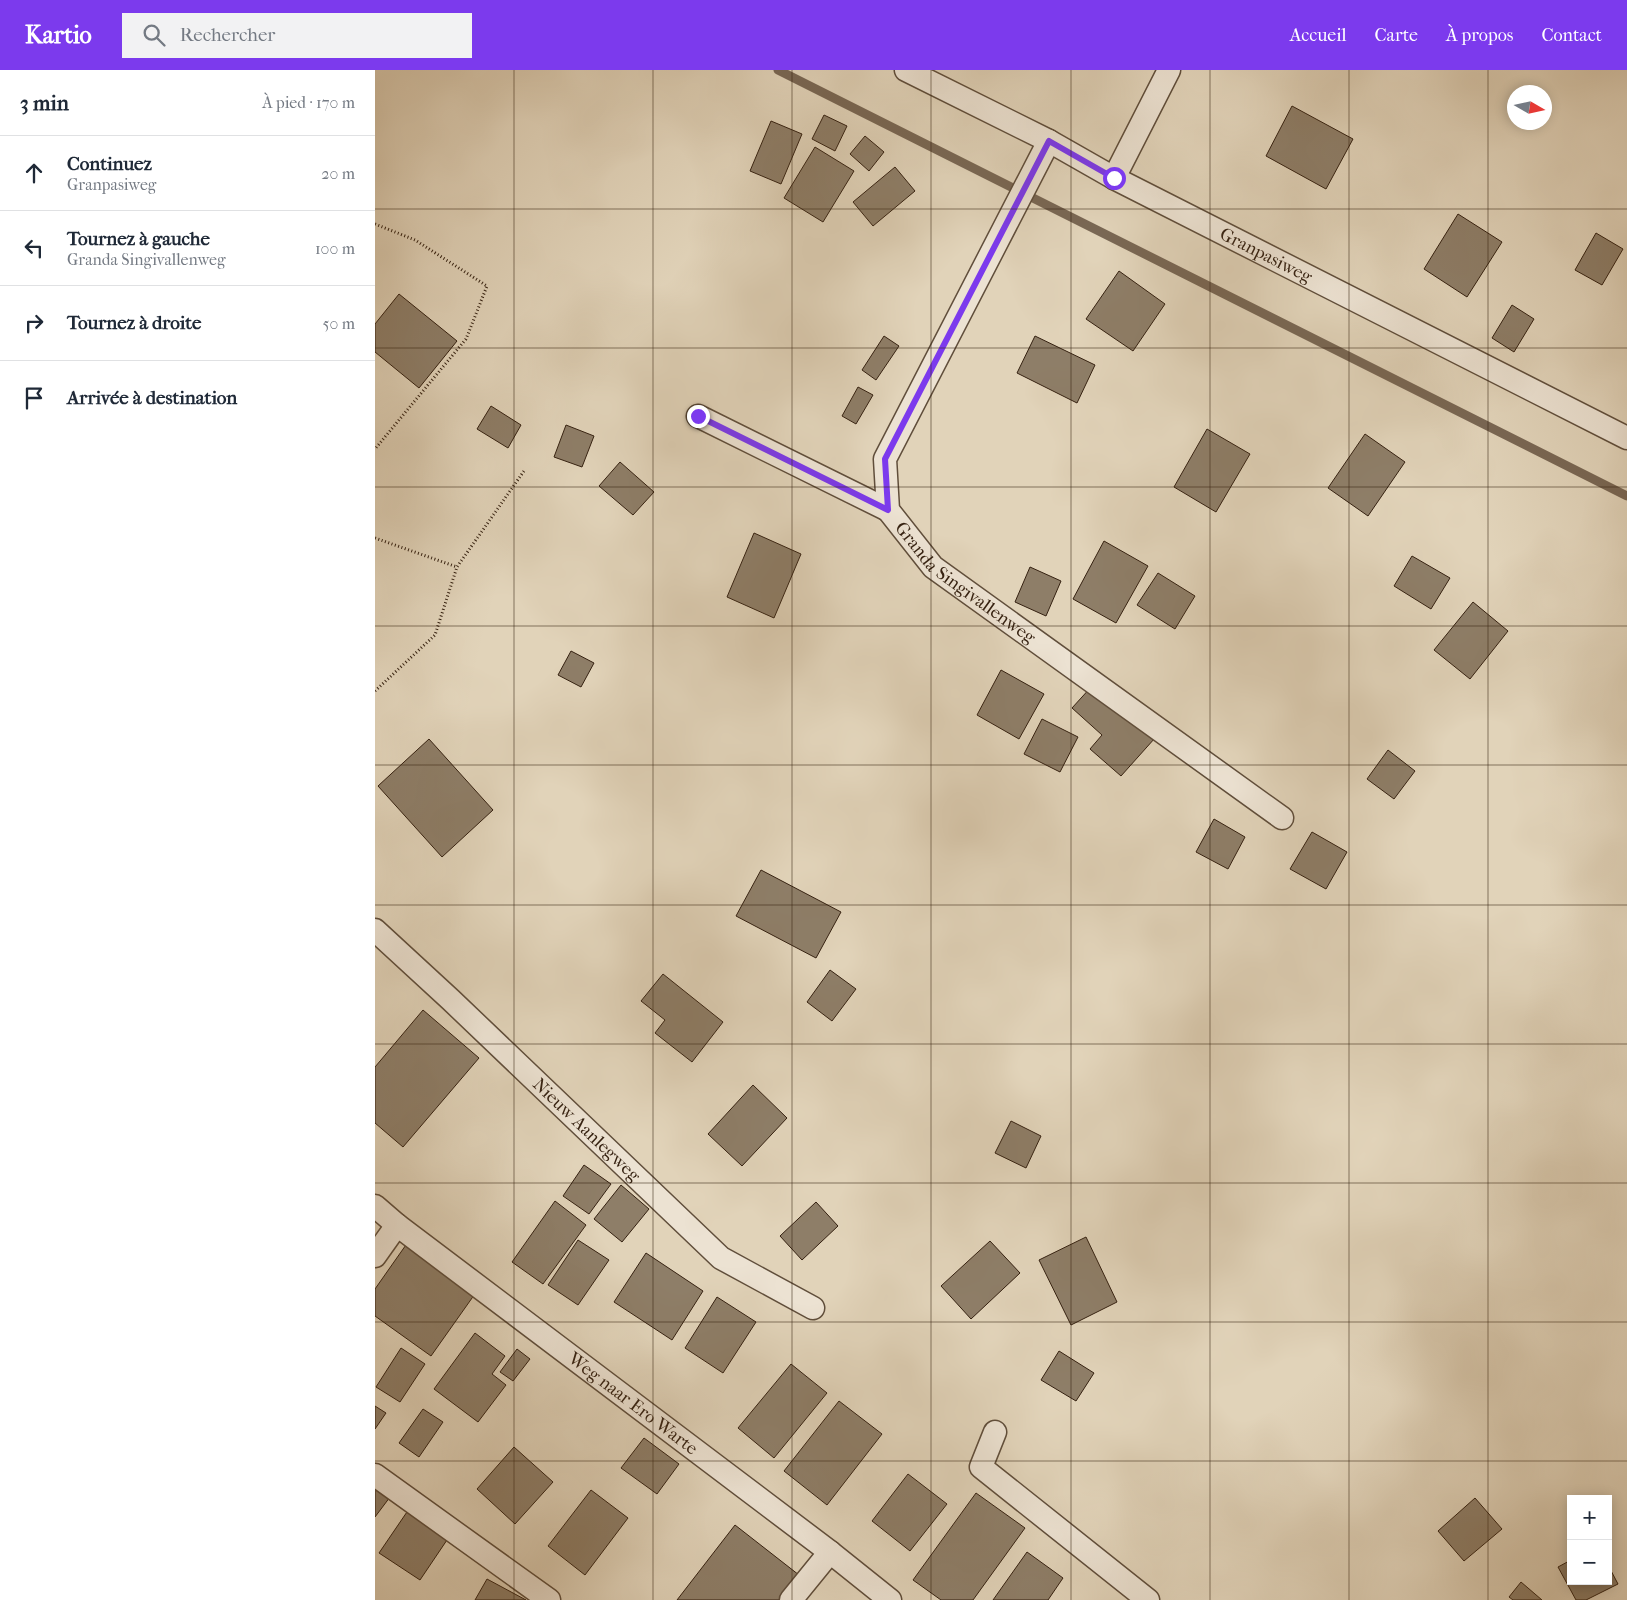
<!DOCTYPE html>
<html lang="fr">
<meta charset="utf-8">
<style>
body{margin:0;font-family:"IM FELL French Canon",serif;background:#f2f2f3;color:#1f2937}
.controls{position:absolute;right:15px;bottom:15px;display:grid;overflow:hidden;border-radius:0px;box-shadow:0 2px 12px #0003}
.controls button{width:45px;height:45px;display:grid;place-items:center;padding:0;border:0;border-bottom:1px solid #e0e1e3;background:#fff;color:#1f2937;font:25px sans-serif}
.compass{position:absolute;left:1132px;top:15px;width:45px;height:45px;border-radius:50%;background:#fff;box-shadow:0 2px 12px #0003;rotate:99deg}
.stop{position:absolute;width:15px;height:15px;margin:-11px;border:4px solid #7c3aed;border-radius:50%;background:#fff}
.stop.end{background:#7c3aed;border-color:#fff;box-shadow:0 1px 5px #0008}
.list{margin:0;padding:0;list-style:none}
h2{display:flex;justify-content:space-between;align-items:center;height:65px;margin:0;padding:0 20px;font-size:21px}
h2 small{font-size:16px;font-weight:400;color:#747a83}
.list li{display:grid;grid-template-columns:32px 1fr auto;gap:15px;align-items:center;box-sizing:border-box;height:75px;padding:0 20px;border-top:1px solid #e0e1e3}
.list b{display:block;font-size:19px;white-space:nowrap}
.list p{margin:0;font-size:16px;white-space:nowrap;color:#747a83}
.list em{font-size:16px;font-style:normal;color:#747a83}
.icon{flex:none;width:28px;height:28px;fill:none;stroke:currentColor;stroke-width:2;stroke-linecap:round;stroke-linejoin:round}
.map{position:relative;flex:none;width:1252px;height:1530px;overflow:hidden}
header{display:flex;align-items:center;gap:30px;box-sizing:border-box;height:70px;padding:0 25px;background:#7c3aed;color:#fff}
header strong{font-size:24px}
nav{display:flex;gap:28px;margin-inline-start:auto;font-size:18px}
.search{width:350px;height:45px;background:#f2f2f3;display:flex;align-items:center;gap:12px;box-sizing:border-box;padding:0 18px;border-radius:0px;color:#747a83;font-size:19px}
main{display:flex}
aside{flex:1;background:#fff}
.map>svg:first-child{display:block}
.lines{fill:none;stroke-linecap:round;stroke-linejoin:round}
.stream{stroke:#796754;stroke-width:9}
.building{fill:#8e7e68;stroke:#352111}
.street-casing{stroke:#604e3b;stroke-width:25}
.path{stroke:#352111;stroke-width:3;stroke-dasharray:1 2.5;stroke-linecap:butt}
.street{stroke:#ece2d2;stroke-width:22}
.route{stroke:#7c3aed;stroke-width:6}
.grid{fill:none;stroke:#352111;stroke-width:1;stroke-opacity:0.55}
.labels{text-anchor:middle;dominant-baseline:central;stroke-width:4;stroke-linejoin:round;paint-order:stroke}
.street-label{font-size:18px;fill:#352111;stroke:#ece2d2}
</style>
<header>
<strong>Kartio</strong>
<div class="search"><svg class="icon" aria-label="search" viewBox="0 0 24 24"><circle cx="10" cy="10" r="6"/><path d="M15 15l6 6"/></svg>Rechercher</div>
<nav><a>Accueil</a><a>Carte</a><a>À propos</a><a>Contact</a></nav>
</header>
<main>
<aside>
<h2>3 min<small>À pied · 170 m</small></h2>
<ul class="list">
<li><svg class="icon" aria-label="ahead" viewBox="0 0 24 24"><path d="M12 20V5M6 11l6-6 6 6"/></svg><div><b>Continuez</b><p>Granpasiweg</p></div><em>20 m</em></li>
<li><svg class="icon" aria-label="left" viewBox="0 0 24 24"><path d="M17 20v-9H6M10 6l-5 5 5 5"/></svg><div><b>Tournez à gauche</b><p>Granda Singivallenweg</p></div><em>100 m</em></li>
<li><svg class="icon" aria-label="right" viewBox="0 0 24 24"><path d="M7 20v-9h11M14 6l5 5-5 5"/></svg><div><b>Tournez à droite</b></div><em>50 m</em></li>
<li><svg class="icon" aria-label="arrive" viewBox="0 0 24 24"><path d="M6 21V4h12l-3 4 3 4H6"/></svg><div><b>Arrivée à destination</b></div></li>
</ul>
</aside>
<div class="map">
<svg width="1252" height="1530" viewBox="0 0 1252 1530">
<rect width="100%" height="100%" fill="#e1d3b9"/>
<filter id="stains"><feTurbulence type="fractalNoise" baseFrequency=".004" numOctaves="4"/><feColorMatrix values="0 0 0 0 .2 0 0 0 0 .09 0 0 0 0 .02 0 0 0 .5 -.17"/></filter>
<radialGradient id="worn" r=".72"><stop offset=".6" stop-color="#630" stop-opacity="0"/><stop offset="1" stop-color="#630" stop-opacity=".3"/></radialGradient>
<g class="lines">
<!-- stream -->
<path class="stream" d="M403 0 1252 426"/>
</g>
<!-- building -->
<path class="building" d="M917 36 978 69 951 119 891 86Z
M449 45 472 56 460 81 437 69Z
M396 51 427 64 406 114 375 101Z
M490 66 509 82 494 101 475 84Z
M440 77 479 101 448 152 409 128Z
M520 97 540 121 498 156 478 132Z
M1083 144 1127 172 1092 227 1049 199Z
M1221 163 1248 179 1227 215 1200 200Z
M744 201 790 234 758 281 711 249Z
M24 224 82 271 44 318 0 282V254Z
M1137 235 1159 249 1139 282 1117 268Z
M509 266 524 276 501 310 487 300Z
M660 266 720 295 702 333 642 303Z
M483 317 498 325 481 354 467 346Z
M116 336 146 355 133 378 102 359Z
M191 355 219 366 207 397 179 387Z
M832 359 875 384 841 442 799 417Z
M990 364 1030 392 993 446 953 418Z
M245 392 279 422 258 445 224 416Z
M379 463 426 484 399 548 352 527Z
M729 471 773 496 741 553 698 529Z
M1037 486 1075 508 1056 539 1019 516Z
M655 497 686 511 671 546 640 532Z
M783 503 820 526 800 559 762 535Z
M1098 532 1133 561 1095 609 1059 580Z
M196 581 219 593 206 617 183 605Z
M626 600 669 624 644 669 602 645Z
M717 616 780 668 746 706 715 679 727 665 697 638Z
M667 649 703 667 685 702 649 684Z
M54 669 118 740 67 787 3 716Z
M1013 680 1040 701 1019 729 992 709Z
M839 749 870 767 853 799 821 782Z
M937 762 972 782 951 819 915 799Z
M386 800 466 842 441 888 361 846Z
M455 900 481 919 457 951 432 932Z
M288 904 348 952 317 992 280 963 290 950 266 931Z
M48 940 104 988 28 1077 0 1053V997Z
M378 1015 412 1048 367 1096 333 1064Z
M636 1051 666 1066 651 1098 620 1083Z
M209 1095 236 1114 214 1144 188 1126Z
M246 1115 274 1139 247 1172 219 1149Z
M180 1131 211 1155 168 1214 137 1192Z
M441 1132 463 1156 427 1190 405 1166Z
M711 1167 742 1232 696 1255 664 1190Z
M203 1170 234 1190 203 1235 173 1215Z
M615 1171 645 1203 596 1249 566 1216Z
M33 1172 102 1221 56 1286 0 1246V1219Z
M271 1183 328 1221 297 1270 239 1232Z
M342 1227 381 1252 348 1303 310 1278Z
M100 1263 130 1286 117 1304 131 1315 103 1352 59 1319Z
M26 1278 50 1294 25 1332 1 1317Z
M142 1279 155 1289 138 1311 125 1302Z
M684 1281 719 1303 701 1331 666 1310Z
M416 1294 452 1323 399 1388 363 1358Z
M464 1331 507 1364 452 1435 409 1401Z
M0 1336 11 1343 0 1359Z
M48 1339 68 1352 44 1387 24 1373Z
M269 1368 304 1394 282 1424 246 1398Z
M139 1377 178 1412 140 1454 102 1419Z
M533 1404 572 1434 535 1481 497 1451Z
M0 1410 18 1423 0 1447Z
M216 1420 253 1448 210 1505 173 1476Z
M601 1423 650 1458 598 1530H566L538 1510Z
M1100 1428 1127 1459 1089 1491 1063 1461Z
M34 1439 74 1467 45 1510 4 1483Z
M360 1455 424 1505 404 1530H302Z
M652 1482 688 1508 673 1530H618Z
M1196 1490V1511H1233V1495L1243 1514 1211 1530H1201L1183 1497Z
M112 1509 151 1530H100Z
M1146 1512 1167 1530H1138L1134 1527Z"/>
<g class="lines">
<defs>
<g id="street">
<path id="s1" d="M531 0 674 71 739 108 1252 368"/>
<path id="s2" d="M674 71 510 389 513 440 558 497 907 748"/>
<path d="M739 108 794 0"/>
<path d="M323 346 513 440"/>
<path id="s3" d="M0 860 76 930 346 1188 438 1238"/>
<path id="s4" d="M0 1136 22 1155 455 1482 515 1530"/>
<path d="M0 1186 22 1155"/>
<path d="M620 1362 606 1397 773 1530"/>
<path d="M0 1405 174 1530"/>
<path d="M416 1530 455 1482"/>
</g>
</defs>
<!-- street casing -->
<use href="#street" class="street-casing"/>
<!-- path -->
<path class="path" d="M0 154 40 170 112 216 91 269 0 379
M0 468 82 497
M0 621 60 565 82 497 149 401"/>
<!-- street -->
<use href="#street" class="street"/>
</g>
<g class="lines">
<!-- route -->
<path class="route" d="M323 346 513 440 510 389 674 71 739 108"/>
</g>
<!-- grid -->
<path class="grid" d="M139 0V1530M278 0V1530M417 0V1530M556 0V1530M696 0V1530M835 0V1530M974 0V1530M1113 0V1530M0 139H1252M0 278H1252M0 417H1252M0 556H1252M0 695H1252M0 835H1252M0 974H1252M0 1113H1252M0 1252H1252M0 1391H1252"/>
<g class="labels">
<!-- street labels -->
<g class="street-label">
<text stroke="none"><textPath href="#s1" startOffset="405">Granpasiweg</textPath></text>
<text stroke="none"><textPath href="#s2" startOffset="516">Granda Singivallenweg</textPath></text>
<text stroke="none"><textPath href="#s3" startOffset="291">Nieuw Aanlegweg</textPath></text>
<text stroke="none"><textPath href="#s4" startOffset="325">Weg naar Ero Warte</textPath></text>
</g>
</g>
<rect width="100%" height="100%" filter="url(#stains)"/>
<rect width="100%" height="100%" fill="url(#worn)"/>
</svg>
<div class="controls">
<button>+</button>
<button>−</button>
</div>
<svg class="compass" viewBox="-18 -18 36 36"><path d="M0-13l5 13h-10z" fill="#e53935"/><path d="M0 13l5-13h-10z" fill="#747a83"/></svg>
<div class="stop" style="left:739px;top:108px"></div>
<div class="stop end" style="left:323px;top:346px"></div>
</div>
</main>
